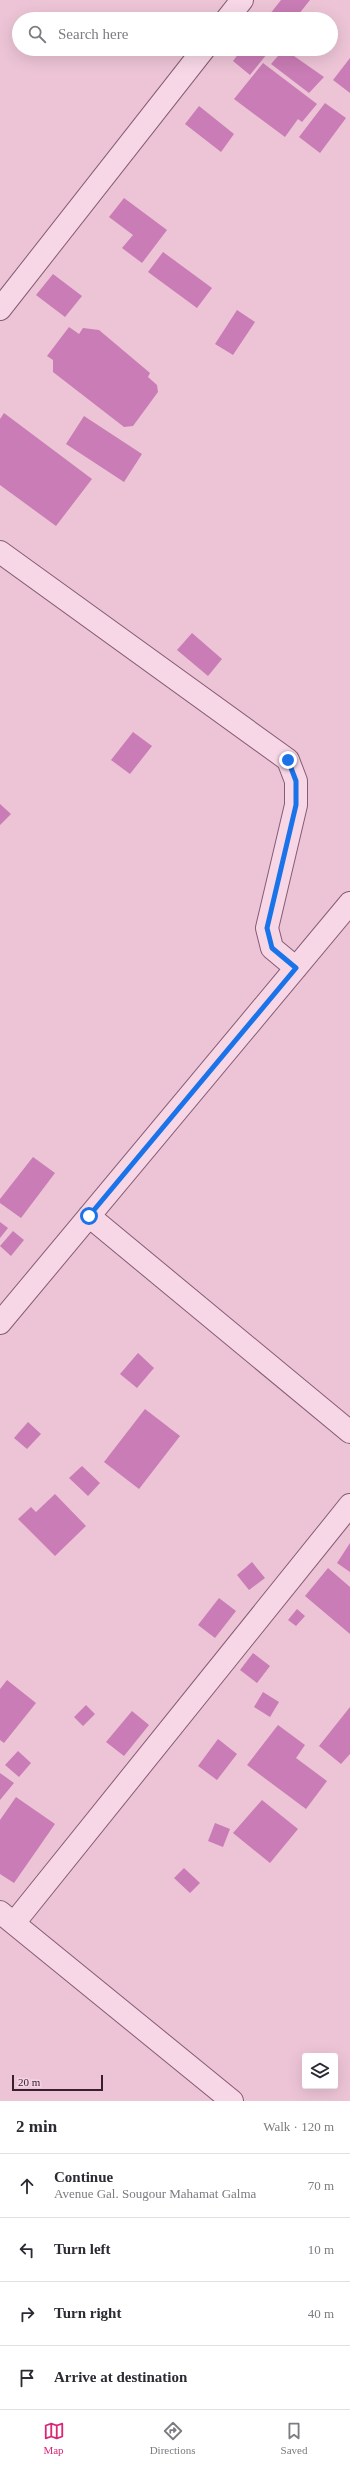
<!DOCTYPE html>
<meta charset="utf-8">
<style>
body{margin:0;font-family:Georgia,serif;background:#f2f2f3;color:#2b2b33}
.controls{position:absolute;right:12px;bottom:12px;display:grid;overflow:hidden;border-radius:4px;box-shadow:0 4px 16px #0002}
.controls button{width:36px;height:36px;display:grid;place-items:center;padding:0;border:0;border-bottom:1px solid #e1e1e2;background:#fff;color:#2b2b33;font:20px sans-serif}
.scale{position:absolute;left:12px;bottom:10px;width:91px;box-sizing:border-box;padding-left:4px;border:2px solid #371f2f;border-top:0;font-size:11px;line-height:14px;white-space:nowrap;color:#371f2f;-webkit-text-stroke:3px #f4d4e2;paint-order:stroke}
.stop{position:absolute;width:12px;height:12px;margin:-9px;border:3px solid #1a73e8;border-radius:50%;background:#fff}
.stop.end{background:#1a73e8;border-color:#fff;box-shadow:0 1px 4px #0008}
.list{margin:0;padding:0;list-style:none}
h2{display:flex;justify-content:space-between;align-items:center;height:52px;margin:0;padding:0 16px;font-size:17px}
h2 small{font-size:13px;font-weight:400;color:#7c7c81}
.list li{display:grid;grid-template-columns:26px 1fr auto;gap:12px;align-items:center;box-sizing:border-box;height:64px;padding:0 16px;border-top:1px solid #e1e1e2}
.list b{display:block;font-size:15px;white-space:nowrap}
.list p{margin:0;font-size:13px;white-space:nowrap;color:#7c7c81}
.list em{font-size:13px;font-style:normal;color:#7c7c81}
.icon{flex:none;width:22px;height:22px;fill:none;stroke:currentColor;stroke-width:2;stroke-linecap:round;stroke-linejoin:round}
.map{position:relative;flex:none;width:350px;height:2101px;overflow:hidden}
.search{position:absolute;background:#fff;box-shadow:0 4px 16px #0002;left:12px;right:12px;top:12px;height:44px;display:flex;align-items:center;gap:10px;box-sizing:border-box;padding:0 14px;border-radius:22px;color:#7c7c81;font-size:15px}
.sheet{height:308px;background:#fff}
nav{display:flex;justify-content:space-around;align-items:center;box-sizing:border-box;height:56px;border-top:1px solid #e1e1e2;background:#fff;font-size:11px;color:#7c7c81}
nav a{display:grid;justify-items:center;gap:2px}
nav .on{color:#db2777}
.map>svg:first-child{display:block}
.building{fill:#c97cb5}
.lines{fill:none;stroke-linecap:round;stroke-linejoin:round}
.street-casing{stroke:#865b76;stroke-width:24}
.street{stroke:#f7d7e6;stroke-width:22}
.route{stroke:#1a73e8;stroke-width:5}
</style>
<div class="map">
<svg width="350" height="2101" viewBox="0 0 350 2101">
<rect width="100%" height="100%" fill="#ecc4d6"/>
<!-- building -->
<path class="building" d="M281 0H310L295 19H266Z
M242 49H271L250 75 233 61Z
M284 49 324 77 309 93 271 64Z
M350 58V93L333 80Z
M263 63 317 104 302 122 298 119 285 137 234 99Z
M325 103 346 118 320 153 299 137Z
M199 106 234 134 221 152 185 124Z
M124 198 167 230 142 263 122 248 133 235 109 217Z
M163 252 212 288 197 308 148 272Z
M53 274 82 296 65 317 36 295Z
M237 310 255 322 233 355 215 344Z
M69 327 79 334 83 328 99 330 150 373 148 377 157 385 158 392 133 426 124 427 53 372V360L47 356Z
M4 413 92 479 56 526 0 485V419Z
M84 416 142 454 124 482 66 444Z
M192 633 222 659 208 676 177 650Z
M133 732 152 746 130 774 111 760Z
M0 804 11 814 0 825Z
M33 1157 55 1173 21 1218 0 1203V1199Z
M0 1222 8 1228 0 1238Z
M13 1231 24 1240 11 1256 0 1246Z
M138 1353 154 1368 137 1388 120 1374Z
M145 1409 180 1436 139 1489 104 1462Z
M28 1422 41 1434 27 1449 14 1438Z
M82 1466 100 1483 88 1496 69 1478Z
M55 1494 86 1526 55 1556 18 1519 31 1507 36 1512Z
M350 1543V1572L337 1563Z
M252 1562 265 1578 249 1590 237 1575Z
M328 1568 350 1587V1634L305 1596Z
M219 1598 236 1611 215 1638 198 1625Z
M297 1609 305 1616 296 1626 288 1620Z
M253 1653 270 1666 257 1683 240 1670Z
M7 1680 36 1703 4 1743 0 1740V1689Z
M263 1692 279 1702 270 1717 254 1707Z
M86 1705 95 1714 83 1726 74 1717Z
M350 1707V1754L341 1764 319 1746Z
M132 1711 149 1725 124 1756 106 1742Z
M278 1725 305 1745 296 1758 327 1781 306 1809 247 1765Z
M218 1739 237 1754 217 1780 198 1766Z
M18 1751 31 1763 19 1777 5 1765Z
M0 1773 14 1783 0 1800Z
M16 1797 55 1824 14 1883 0 1874V1820Z
M262 1800 298 1829 270 1863 233 1833Z
M215 1823 230 1829 223 1847 208 1841Z
M184 1868 200 1883 190 1893 174 1878Z"/>
<g class="lines">
<defs>
<path id="street" d="M227 19 242 0
M0 309 204 49
M0 552 288 760 296 781V805L267 928 272 948 296 968
M89 1216 350 1432
M0 1323 350 903
M0 1912 232 2101
M14 1923 350 1505"/>
</defs>
<!-- street casing -->
<use href="#street" class="street-casing"/>
<!-- street -->
<use href="#street" class="street"/>
</g>
<g class="lines">
<!-- route -->
<path class="route" d="M89 1216 296 968 272 948 267 928 296 805V781L288 760"/>
</g>
</svg>
<div class="controls">
<button><svg class="icon" aria-label="layers" viewBox="0 0 24 24"><path d="M12 4l9 5-9 5-9-5zM3 14l9 5 9-5"/></svg></button>
</div>
<div class="scale">20 m</div>
<div class="stop" style="left:89px;top:1216px"></div>
<div class="stop end" style="left:288px;top:760px"></div>
<div class="search"><svg class="icon" aria-label="search" viewBox="0 0 24 24"><circle cx="10" cy="10" r="6"/><path d="M15 15l6 6"/></svg>Search here</div>
</div>
<section class="sheet">
<h2>2 min<small>Walk · 120 m</small></h2>
<ul class="list">
<li><svg class="icon" aria-label="ahead" viewBox="0 0 24 24"><path d="M12 20V5M6 11l6-6 6 6"/></svg><div><b>Continue</b><p>Avenue Gal. Sougour Mahamat Galma</p></div><em>70 m</em></li>
<li><svg class="icon" aria-label="left" viewBox="0 0 24 24"><path d="M17 20v-9H6M10 6l-5 5 5 5"/></svg><div><b>Turn left</b></div><em>10 m</em></li>
<li><svg class="icon" aria-label="right" viewBox="0 0 24 24"><path d="M7 20v-9h11M14 6l5 5-5 5"/></svg><div><b>Turn right</b></div><em>40 m</em></li>
<li><svg class="icon" aria-label="arrive" viewBox="0 0 24 24"><path d="M6 21V4h12l-3 4 3 4H6"/></svg><div><b>Arrive at destination</b></div></li>
</ul>
</section>
<nav>
<a class="on"><svg class="icon" aria-label="map" viewBox="0 0 24 24"><path d="M3 6l6-2 6 2 6-2v14l-6 2-6-2-6 2zM9 4v14M15 6v14"/></svg>Map</a>
<a><svg class="icon" aria-label="directions" viewBox="0 0 24 24"><path d="M12 3l9 9-9 9-9-9zM9 14v-3h6M13 9l2 2-2 2"/></svg>Directions</a>
<a><svg class="icon" aria-label="saved" viewBox="0 0 24 24"><path d="M7 4h10v16l-5-4-5 4z"/></svg>Saved</a>
</nav>
